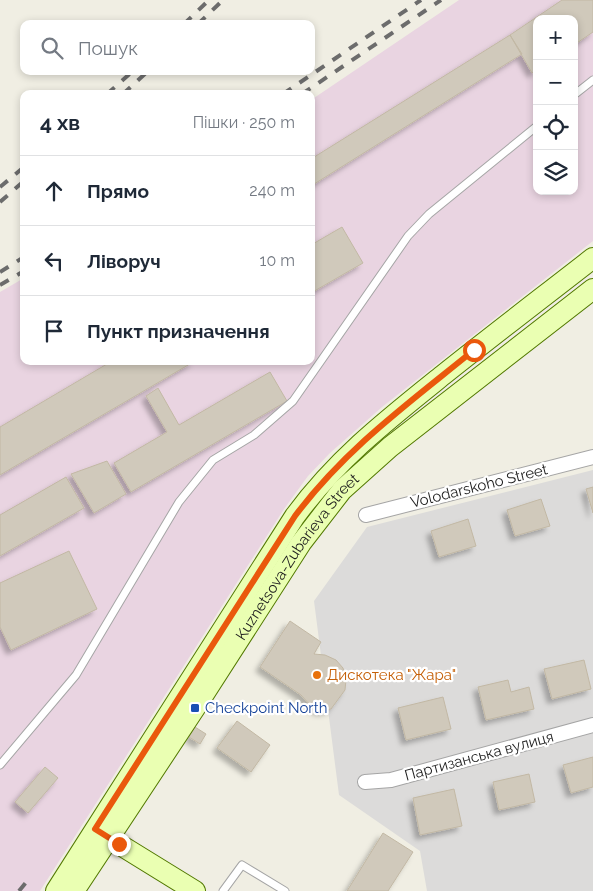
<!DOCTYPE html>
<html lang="uk">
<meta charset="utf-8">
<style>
body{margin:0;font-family:Raleway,sans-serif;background:#f6f6f7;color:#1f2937}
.controls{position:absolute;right:15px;top:15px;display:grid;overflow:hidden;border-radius:10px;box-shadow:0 2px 8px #0003}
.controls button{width:45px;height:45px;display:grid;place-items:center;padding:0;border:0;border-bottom:1px solid #e0e1e3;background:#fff;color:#1f2937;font:25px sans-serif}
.stop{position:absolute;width:15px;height:15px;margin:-11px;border:4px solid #ea580c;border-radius:50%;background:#fff}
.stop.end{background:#ea580c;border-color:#fff;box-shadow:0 1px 5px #0008}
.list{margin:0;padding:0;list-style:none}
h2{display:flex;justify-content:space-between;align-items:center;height:65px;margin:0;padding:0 20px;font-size:21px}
h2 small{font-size:16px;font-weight:400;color:#747a83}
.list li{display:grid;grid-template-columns:32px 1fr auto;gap:15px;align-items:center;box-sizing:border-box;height:70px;padding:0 20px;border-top:1px solid #e0e1e3}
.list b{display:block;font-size:19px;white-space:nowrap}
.list em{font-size:16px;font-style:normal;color:#747a83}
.icon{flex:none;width:28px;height:28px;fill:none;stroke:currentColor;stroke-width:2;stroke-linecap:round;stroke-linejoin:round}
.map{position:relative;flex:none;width:593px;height:891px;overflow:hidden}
.search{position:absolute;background:#fff;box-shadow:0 2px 8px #0003;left:20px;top:20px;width:295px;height:55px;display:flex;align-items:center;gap:12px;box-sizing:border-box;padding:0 18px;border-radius:10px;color:#747a83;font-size:19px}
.panel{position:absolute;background:#fff;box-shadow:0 2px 8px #0003;left:20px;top:90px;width:295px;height:275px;border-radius:10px}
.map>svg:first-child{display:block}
.residential{fill:#dcdbda}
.industrial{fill:#e9d4e1;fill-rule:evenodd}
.building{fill:#d0c9bb;stroke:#c2b8a4;filter:url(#shadow)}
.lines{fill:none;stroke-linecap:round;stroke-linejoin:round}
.lane-casing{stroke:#a5a5a5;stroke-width:9}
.street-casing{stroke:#a5a5a5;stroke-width:16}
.secondary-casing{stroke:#527900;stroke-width:22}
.lane{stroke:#fff;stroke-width:7}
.street{stroke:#fff;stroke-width:14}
.secondary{stroke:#eaffb2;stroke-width:20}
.rail{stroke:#6c6c6c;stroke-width:4;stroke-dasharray:10 10;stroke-linecap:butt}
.route{stroke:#ea580c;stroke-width:6}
.food-dot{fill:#e8710a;stroke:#fff;stroke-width:2}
.transit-dot{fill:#1a4fb4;stroke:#fff;stroke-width:2}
.labels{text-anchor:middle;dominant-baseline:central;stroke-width:4.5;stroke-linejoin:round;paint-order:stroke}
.street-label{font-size:15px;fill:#1e1e1e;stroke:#fff}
.food-label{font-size:15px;fill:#c56008;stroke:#fff;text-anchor:start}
.transit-label{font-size:15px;fill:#164399;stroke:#fff;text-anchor:start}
</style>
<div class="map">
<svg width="593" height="891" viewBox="0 0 593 891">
<defs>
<filter id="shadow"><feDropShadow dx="-4.5" dy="4.5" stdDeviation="2.5" flood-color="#0004"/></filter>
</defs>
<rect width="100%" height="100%" fill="#f0eee3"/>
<!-- residential -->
<path class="residential" d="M593 470V891H427L420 851 339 795 314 601 367 527Z"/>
<!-- industrial -->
<path class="industrial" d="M459 0H593V241L382 407 330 453 308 476 284 509 40 891H0V292L24 278V361H311V100ZM537 19H574V191H537Z"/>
<!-- building -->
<path class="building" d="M562 0H593V32L574 45V19H537V70L532 73 510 35Z
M510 35 522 54 311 186V159Z
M342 227 363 263 311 293V245Z
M112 361H195L0 475V427Z
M270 372 287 401 131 492 114 463 167 432 146 396 158 388 179 425Z
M107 461 126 494 94 513 71 474Z
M66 477 84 508 0 556V515Z
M593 487V513L586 489Z
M541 499 550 526 515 536 507 510Z
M468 519 476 546 439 557 431 531Z
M69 551 97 609 11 650 0 627V583Z
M290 621 321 642 314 654 325 655 336 660 343 668 346 680 345 690 331 709 321 711 311 706 301 695 260 667Z
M584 660 591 689 552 699 544 669Z
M508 680 511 692 529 687 534 709 486 720 478 687Z
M443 697 451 729 406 740 398 708Z
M237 721 270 745 251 772 217 748Z
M195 727 206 734 200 744 189 737Z
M593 757V787L571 793 563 765Z
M45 767 58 778 28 813 15 802Z
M529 774 535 802 499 810 493 782Z
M454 789 462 826 420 835 413 798Z
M383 833 413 852 388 891H347Z"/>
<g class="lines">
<defs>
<path id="lane" d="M574 95 593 80
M0 765 76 675 179 502 213 460 254 435 293 401 408 236 429 214 537 126
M223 891 242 865 285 891"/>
<path id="street" d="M366 515 593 457
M365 782 391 780 593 725"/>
<g id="secondary">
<path d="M96 830 195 891"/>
<path d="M56 891 295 516C338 458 387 420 443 375 493 335 543 297 593 258"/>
<path id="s1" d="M74 891 195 708 301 543 342 490 390 447 593 289"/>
</g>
</defs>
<!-- lane casing -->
<use href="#lane" class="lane-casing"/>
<!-- street casing -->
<use href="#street" class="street-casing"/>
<!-- secondary casing -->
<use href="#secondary" class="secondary-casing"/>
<!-- lane -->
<use href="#lane" class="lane"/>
<!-- street -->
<use href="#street" class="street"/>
<!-- secondary -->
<use href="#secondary" class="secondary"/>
<!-- rail -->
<path class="rail" d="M184 24 209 0
M198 24 223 0
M107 94 133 71
M123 94 148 71
M283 94 421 0
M302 94 441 0
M0 187 24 167
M0 202 24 181
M0 272 24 257
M0 285 24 271
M19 891 28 880"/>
</g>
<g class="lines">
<!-- route -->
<path class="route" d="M119 844 95 829 295 516C346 448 409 403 474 350"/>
</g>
<!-- markers -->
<circle class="food-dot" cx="317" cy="675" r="5"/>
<rect class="transit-dot" x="190" y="703" width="10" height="10" rx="2.5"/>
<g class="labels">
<!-- street labels -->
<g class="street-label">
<text transform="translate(479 486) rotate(-14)">Volodarskoho Street</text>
<text stroke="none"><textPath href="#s1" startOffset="402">Kuznetsova-Zubarieva Street</textPath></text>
<text transform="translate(479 756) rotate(-15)">Партизанська вулиця</text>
</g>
<!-- food labels -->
<g class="food-label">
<text x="327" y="675">Дискотека "Жара"</text>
</g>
<!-- transit labels -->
<g class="transit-label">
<text x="205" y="708">Checkpoint North</text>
</g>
</g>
</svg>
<div class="controls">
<button>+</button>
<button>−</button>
<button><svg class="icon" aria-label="locate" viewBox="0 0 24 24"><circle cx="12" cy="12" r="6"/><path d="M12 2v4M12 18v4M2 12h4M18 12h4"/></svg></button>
<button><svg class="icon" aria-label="layers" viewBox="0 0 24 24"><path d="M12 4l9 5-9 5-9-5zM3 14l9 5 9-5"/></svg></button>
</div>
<div class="stop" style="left:474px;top:350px"></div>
<div class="stop end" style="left:119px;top:844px"></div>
<div class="search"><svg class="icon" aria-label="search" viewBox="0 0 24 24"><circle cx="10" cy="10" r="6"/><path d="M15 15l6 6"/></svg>Пошук</div>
<section class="panel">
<h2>4 хв<small>Пішки · 250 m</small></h2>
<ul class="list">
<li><svg class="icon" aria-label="ahead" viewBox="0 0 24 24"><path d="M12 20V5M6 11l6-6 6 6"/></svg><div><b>Прямо</b></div><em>240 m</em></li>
<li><svg class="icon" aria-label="left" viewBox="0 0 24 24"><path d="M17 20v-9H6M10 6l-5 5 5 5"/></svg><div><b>Ліворуч</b></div><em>10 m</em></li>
<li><svg class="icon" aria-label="arrive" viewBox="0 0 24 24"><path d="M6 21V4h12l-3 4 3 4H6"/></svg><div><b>Пункт призначення</b></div></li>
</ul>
</section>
</div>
